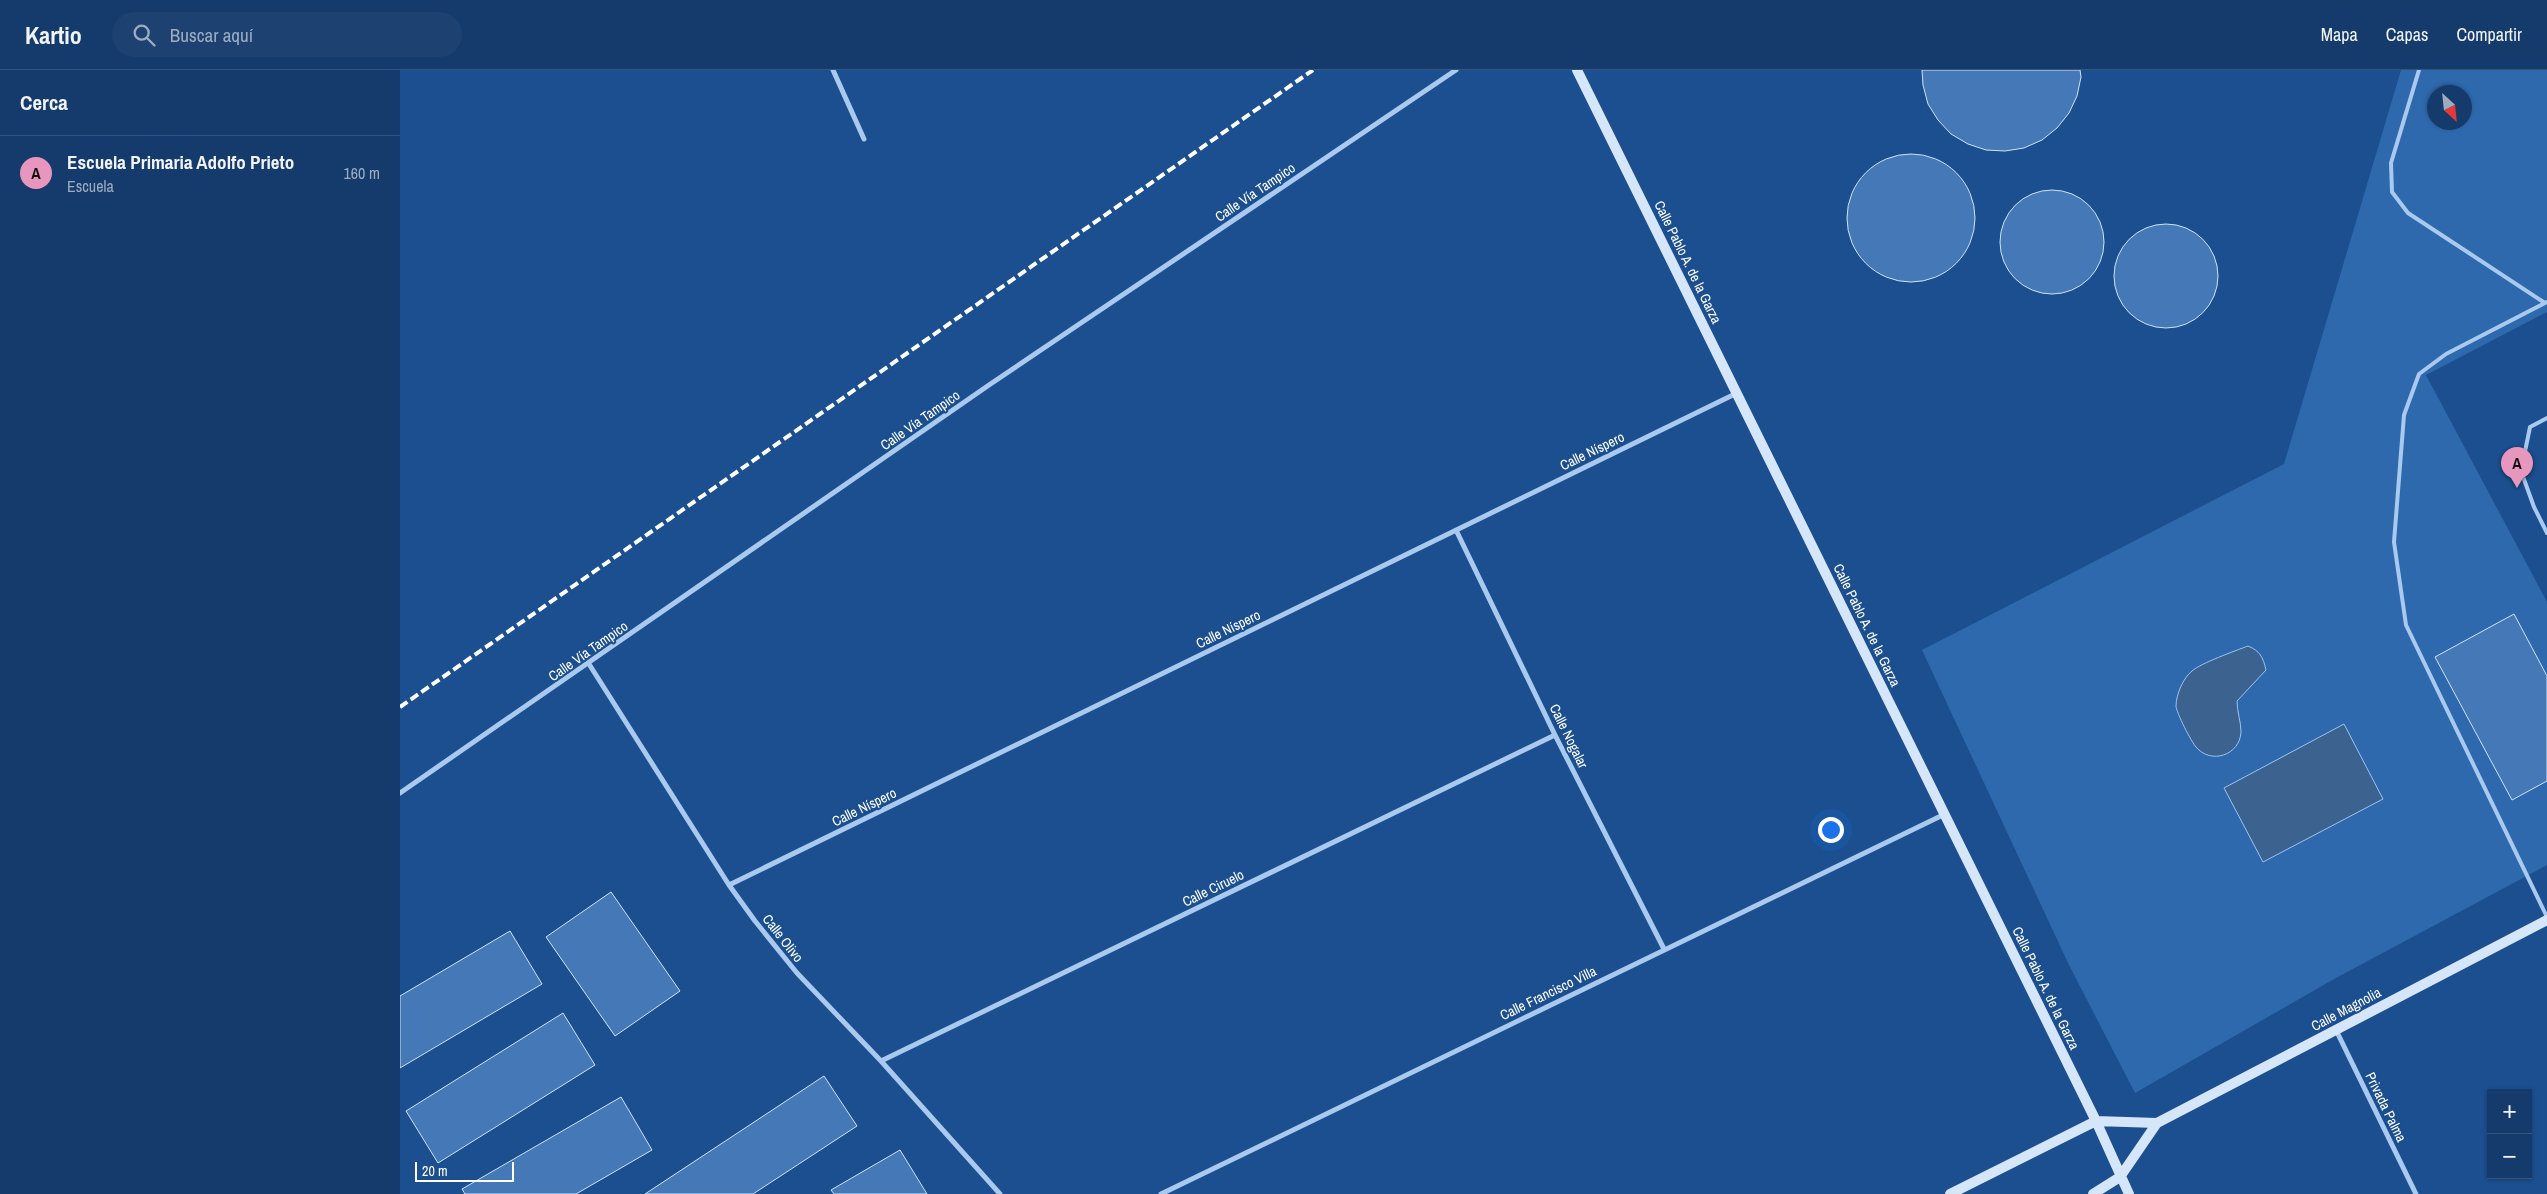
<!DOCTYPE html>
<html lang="es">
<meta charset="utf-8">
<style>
body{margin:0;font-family:"Archivo Narrow",sans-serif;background:#1d4271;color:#f1f3f6}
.controls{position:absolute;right:15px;bottom:15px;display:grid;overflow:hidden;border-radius:0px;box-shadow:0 1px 4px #0004}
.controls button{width:45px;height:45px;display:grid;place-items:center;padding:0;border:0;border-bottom:1px solid #33557e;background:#143b6b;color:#f1f3f6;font:25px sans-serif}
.compass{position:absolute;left:2027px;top:15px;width:45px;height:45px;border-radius:50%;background:#143b6b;box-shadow:0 1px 4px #0004;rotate:153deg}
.scale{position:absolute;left:15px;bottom:12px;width:99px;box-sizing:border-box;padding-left:5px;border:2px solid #fff;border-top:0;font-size:14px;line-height:18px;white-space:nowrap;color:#fff;-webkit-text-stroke:4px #1b4f8f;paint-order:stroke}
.you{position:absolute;left:1430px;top:759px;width:18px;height:18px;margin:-12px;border:4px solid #fff;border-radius:50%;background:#1a73e8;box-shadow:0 0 0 8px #1a73e833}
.badge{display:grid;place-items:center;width:32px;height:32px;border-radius:50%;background:#e797bd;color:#111;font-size:16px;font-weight:700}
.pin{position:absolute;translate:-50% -41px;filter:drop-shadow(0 1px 2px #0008)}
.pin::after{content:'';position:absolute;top:26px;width:18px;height:15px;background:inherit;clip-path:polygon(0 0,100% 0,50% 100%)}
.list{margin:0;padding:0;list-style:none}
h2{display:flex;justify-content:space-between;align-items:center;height:65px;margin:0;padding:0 20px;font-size:21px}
h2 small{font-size:16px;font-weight:400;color:#9dadc1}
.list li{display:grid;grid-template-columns:32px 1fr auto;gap:15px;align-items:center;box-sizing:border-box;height:75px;padding:0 20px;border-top:1px solid #33557e}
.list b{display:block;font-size:19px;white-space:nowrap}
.list p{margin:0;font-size:16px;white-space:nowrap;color:#9dadc1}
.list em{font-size:16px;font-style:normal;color:#9dadc1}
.icon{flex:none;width:28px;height:28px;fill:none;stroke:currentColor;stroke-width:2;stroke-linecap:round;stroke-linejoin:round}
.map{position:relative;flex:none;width:2147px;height:1124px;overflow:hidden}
header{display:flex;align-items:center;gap:30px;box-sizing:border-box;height:70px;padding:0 25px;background:#143b6b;border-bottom:1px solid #33557e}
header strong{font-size:24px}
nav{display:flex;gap:28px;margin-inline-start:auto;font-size:18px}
.search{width:350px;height:45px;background:#1d4271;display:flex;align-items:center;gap:12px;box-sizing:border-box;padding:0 18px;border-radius:28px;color:#9dadc1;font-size:19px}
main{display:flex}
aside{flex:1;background:#143b6b}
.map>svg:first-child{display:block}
.green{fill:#2e69ad;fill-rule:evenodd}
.water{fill:#3c6290;stroke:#9cc4f0}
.building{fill:#4478b7;stroke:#cfe3fa}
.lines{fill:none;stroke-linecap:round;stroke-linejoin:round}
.lane{stroke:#a9c9ee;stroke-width:4}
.street{stroke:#a9c9ee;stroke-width:5}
.secondary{stroke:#d6e6fa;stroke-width:10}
.rail{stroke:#fff;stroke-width:4;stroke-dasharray:9 4;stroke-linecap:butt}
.labels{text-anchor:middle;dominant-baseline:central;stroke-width:4;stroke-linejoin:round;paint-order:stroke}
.street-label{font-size:14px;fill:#fff;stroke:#1b4f8f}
</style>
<header>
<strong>Kartio</strong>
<div class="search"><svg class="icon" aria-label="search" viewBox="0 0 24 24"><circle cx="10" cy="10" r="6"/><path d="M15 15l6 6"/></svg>Buscar aquí</div>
<nav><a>Mapa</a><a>Capas</a><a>Compartir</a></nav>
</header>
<main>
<aside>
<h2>Cerca<small></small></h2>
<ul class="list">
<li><span class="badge">A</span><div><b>Escuela Primaria Adolfo Prieto</b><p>Escuela</p></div><em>160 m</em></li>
</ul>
</aside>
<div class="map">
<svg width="2147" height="1124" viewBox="0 0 2147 1124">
<rect width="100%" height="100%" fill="#1b4f8f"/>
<!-- green -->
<path class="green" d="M2001 0H2147V242L2026 305 2147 532V795L1936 908 1735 1023 1669 895 1522 580 1884 394ZM2034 22H2064V52H2034Z"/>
<!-- water -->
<path class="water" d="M1848 576C1860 581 1863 587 1866 600L1837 631C1837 641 1841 652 1841 662 1840 685 1811 695 1796 677 1792 673 1776 642 1776 636 1776 625 1783 608 1792 601 1801 593 1835 581 1848 576Z
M1944 654 1983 729 1863 792 1824 718Z"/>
<!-- building -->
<path class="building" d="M1522 0H1680L1681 7 1677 26 1669 43 1657 58 1642 70 1624 78 1605 81 1586 80 1568 74 1551 64 1538 50 1528 34 1523 15Z
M1447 148a64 64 0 1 1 128 0a64 64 0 1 1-128 0Z
M1600 172a52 52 0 1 1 104 0a52 52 0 1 1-104 0Z
M1714 206a52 52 0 1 1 104 0a52 52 0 1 1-104 0Z
M2114 544 2147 606V711L2112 730 2035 587Z
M211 822 280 921 215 966 146 867Z
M110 861 142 914 0 998V926Z
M163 943 195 995 38 1093 6 1041Z
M424 1006 457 1056 353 1124H245Z
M221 1027 252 1080 176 1124H65L62 1119Z
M500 1080 527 1124H434L431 1120Z"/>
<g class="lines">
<!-- lane -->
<path class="lane" d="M2019 0 1991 93 1992 122 2008 143 2145 233
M2147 232 2046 284 2019 304 2004 345 1994 472 2006 555 2147 847
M2147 348 2130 357 2121 401 2134 437 2147 463"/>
<!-- street -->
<path class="street" d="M433 0 464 69
M1056 460 1155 665 1264 879
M189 594 329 815 355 851 397 903 481 991 600 1124
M0 723 589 315 1056 0
M329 815 1337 323
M1936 960 2016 1124
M481 991 1155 665
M761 1124 1545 744"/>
<!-- secondary -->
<path class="secondary" d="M1177 0 1696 1051 1729 1124
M1550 1124 1696 1051 1757 1053
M1693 1124 1720 1107 1757 1053 2147 850"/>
<!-- rail -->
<path class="rail" d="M0 637 913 0"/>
</g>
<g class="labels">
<!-- street labels -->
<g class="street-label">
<text transform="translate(855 122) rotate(-34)">Calle Vía Tampico</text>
<text transform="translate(1288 192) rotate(64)">Calle Pablo A. de la Garza</text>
<text transform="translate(520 350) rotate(-35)">Calle Vía Tampico</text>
<text transform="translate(1192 381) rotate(-26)">Calle Níspero</text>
<text transform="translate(1467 555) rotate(64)">Calle Pablo A. de la Garza</text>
<text transform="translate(828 559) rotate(-26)">Calle Níspero</text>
<text transform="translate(188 581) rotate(-35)">Calle Vía Tampico</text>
<text transform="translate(1169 666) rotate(64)">Calle Nogalar</text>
<text transform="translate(464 737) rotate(-26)">Calle Níspero</text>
<text transform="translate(813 818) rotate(-26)">Calle Ciruelo</text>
<text transform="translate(383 868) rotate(52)">Calle Olivo</text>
<text transform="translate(1646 918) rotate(64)">Calle Pablo A. de la Garza</text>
<text transform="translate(1148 923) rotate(-26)">Calle Francisco Villa</text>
<text transform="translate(1946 939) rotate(-28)">Calle Magnolia</text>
<text transform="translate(1986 1037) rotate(64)">Privada Palma</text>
</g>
</g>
</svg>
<div class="controls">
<button>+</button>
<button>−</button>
</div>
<svg class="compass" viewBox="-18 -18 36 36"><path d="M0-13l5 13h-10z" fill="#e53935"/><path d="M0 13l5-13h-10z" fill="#9dadc1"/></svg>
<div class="scale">20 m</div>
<div class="you"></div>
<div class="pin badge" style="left:2117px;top:418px">A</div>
</div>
</main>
